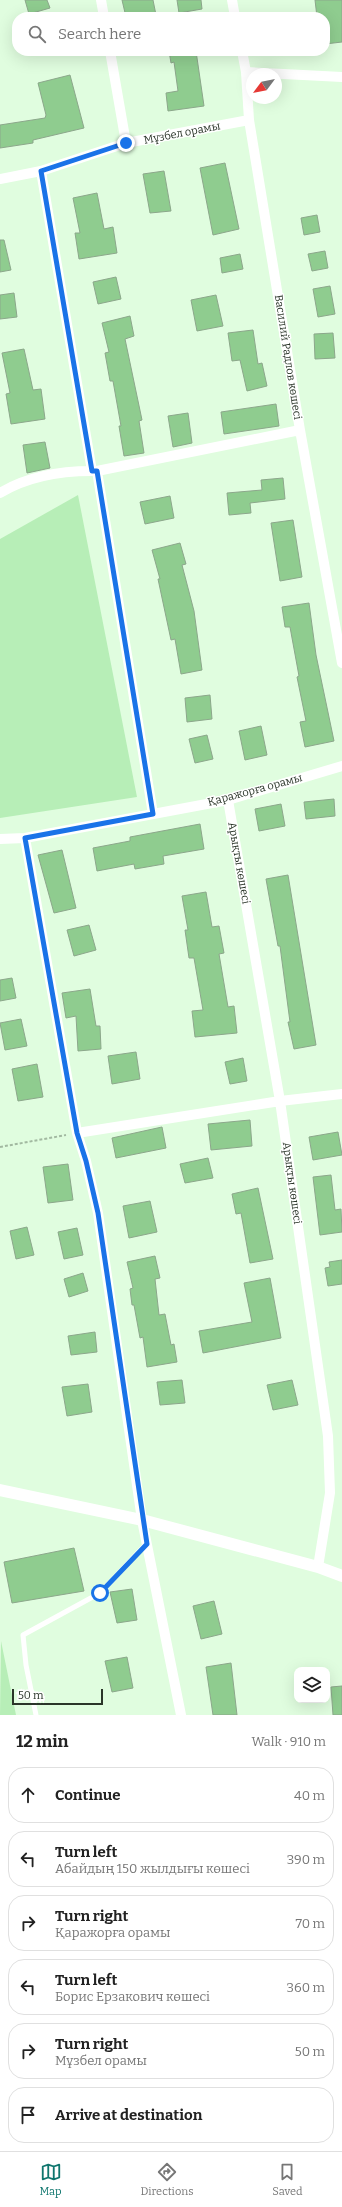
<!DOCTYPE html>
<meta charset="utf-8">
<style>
body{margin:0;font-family:Bitter,serif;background:#f2f2f2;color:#222}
.controls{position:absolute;right:12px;bottom:12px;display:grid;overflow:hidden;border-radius:8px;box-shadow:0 4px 16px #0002}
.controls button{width:36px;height:36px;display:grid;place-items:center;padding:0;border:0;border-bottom:1px solid #e0e0e0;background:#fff;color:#222;font:20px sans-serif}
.compass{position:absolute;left:246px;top:68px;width:36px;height:36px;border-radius:50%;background:#fff;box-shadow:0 4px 16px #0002;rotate:238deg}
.scale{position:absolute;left:12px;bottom:10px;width:91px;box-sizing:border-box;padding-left:4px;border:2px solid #2a3529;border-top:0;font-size:11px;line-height:14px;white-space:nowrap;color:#2a3529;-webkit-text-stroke:3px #fff;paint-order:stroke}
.stop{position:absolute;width:12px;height:12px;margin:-9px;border:3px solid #1a73e8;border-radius:50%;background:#fff}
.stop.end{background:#1a73e8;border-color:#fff;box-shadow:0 1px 4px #0008}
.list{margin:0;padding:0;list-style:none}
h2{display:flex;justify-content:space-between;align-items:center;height:52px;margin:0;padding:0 16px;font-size:17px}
h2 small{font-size:13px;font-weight:400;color:#767676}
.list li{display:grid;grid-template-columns:26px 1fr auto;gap:12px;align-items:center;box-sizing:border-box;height:56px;margin:0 8px 8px;padding:0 8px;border:1px solid #e0e0e0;border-radius:16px}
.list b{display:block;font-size:15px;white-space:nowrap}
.list p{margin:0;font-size:13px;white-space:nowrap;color:#767676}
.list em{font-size:13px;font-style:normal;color:#767676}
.icon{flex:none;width:22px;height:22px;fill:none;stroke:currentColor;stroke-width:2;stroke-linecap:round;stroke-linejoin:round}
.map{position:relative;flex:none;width:342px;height:1715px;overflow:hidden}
.search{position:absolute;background:#fff;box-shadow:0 4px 16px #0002;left:12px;right:12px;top:12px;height:44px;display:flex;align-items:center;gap:10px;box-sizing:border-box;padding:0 14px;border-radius:16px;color:#767676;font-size:15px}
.sheet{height:436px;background:#fff}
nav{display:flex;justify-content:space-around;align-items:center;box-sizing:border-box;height:56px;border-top:1px solid #e0e0e0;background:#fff;font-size:11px;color:#767676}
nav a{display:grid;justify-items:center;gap:2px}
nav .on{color:#0f766e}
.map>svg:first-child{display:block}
.green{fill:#b7eeb7}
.building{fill:#8fcc8f;stroke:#8ca78b}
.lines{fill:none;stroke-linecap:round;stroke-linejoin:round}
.path{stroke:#a2b9a1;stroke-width:2;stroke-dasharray:3 2;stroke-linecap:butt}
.service{stroke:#fff;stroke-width:5}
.minor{stroke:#fff;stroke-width:10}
.tertiary{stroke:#fff;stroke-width:12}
.route{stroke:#1a73e8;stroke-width:5}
.labels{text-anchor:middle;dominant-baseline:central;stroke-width:3;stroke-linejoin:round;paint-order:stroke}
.street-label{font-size:11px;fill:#2a3529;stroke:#fff}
</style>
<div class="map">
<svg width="342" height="1715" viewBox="0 0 342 1715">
<rect width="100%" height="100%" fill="#e0fddf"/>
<!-- green -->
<path class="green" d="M78 495 137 797 0 818V539Z
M1 1641 16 1715H0Z"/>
<!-- building -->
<path class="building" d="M25 0H47L50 8 29 14Z
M122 0H153L156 15 126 17Z
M177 0H201L202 9 179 13Z
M315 0H342V42L325 44V17H317Z
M169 51H196L204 106 168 111 166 93 178 91 174 62 171 63Z
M70 75 84 128 33 140V143L0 148V125L45 118 46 115 38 83Z
M225 163 239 229 213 235 200 168Z
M164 171 171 211 150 213 143 174Z
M97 193 104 229 113 227 117 253 79 259 75 233H80L73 198Z
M317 215 320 232 304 235 301 218Z
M0 240H4L11 270 0 272Z
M325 251 328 268 312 271 308 254Z
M240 254 243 269 222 273 220 258Z
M116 277 121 299 98 304 93 282Z
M330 286 335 314 318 317 313 289Z
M14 293 17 317 0 319V295Z
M216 295 223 326 197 331 191 300Z
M130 316 134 336 125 339 142 420 139 421 144 453 124 456 119 426H121L113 381H110L105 353 109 352 102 323Z
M253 330 258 364 262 363 267 386 247 391 240 360 232 361 228 333Z
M333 333 335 358 315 359 314 334Z
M24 349 33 390 41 389 45 419 11 424 6 394 10 393 2 353Z
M276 404 279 426 224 434 221 412Z
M188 413 192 443 173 447 168 416Z
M45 442 50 468 27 473 23 445Z
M283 478 285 499 250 503 251 513 229 515 227 493 262 490 261 480Z
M170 496 174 518 145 524 140 502Z
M293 520 302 577 280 581 271 523Z
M180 543 186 564 182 565 194 611 202 670 181 674 175 639 171 640 158 579H160L152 550Z
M309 603 316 655 334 741 305 747 300 722 306 721 297 677 299 676 290 627H285L282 607Z
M210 695 212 719 187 722 185 698Z
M261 726 267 755 245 760 239 731Z
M207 735 213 759 195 763 189 739Z
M334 799 335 816 306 819 304 802Z
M281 804 285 826 259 831 255 809Z
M200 824 204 849 163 856 164 864 135 869 134 864 97 871 93 848 130 841V837Z
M62 850 76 908 54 913 38 855Z
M288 875 316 1045 294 1049 288 1022H290L280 946H278L266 879Z
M206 892 212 927 219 926 224 953 219 954 228 1007 234 1006 237 1033 195 1037 192 1011 203 1010 194 958H189L185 930H188L182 896Z
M89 925 96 950 74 956 67 930Z
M12 978 16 998 0 1001V980Z
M90 989 96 1026H100L101 1049 78 1051 76 1016 66 1018 62 993Z
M21 1019 27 1046 5 1050 0 1023Z
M136 1052 140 1079 112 1084 108 1056Z
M243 1058 247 1081 230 1084 225 1062Z
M37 1064 43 1097 18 1101 12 1069Z
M250 1120 252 1146 211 1150 208 1124Z
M162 1127 166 1148 116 1158 112 1138Z
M338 1132 342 1155 313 1160 309 1137Z
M208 1158 213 1178 185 1183 180 1164Z
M68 1164 73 1200 48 1203 43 1167Z
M331 1175 335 1210 341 1209 342 1232 320 1235 313 1177Z
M258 1188 273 1259 250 1263 241 1213 236 1214 232 1194Z
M150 1201 157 1232 129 1238 123 1206Z
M27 1227 34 1255 16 1259 10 1231Z
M77 1228 83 1255 64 1259 58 1232Z
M155 1256 160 1278 155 1279 159 1315 165 1314 171 1345 174 1344 177 1362 147 1367 143 1337 140 1338 134 1305H132L130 1289 133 1288 127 1262Z
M342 1260V1284L328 1286 325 1268 330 1267 329 1262Z
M83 1273 88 1291 69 1297 64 1279Z
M270 1278 281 1338 203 1353 199 1331 252 1322 244 1283Z
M95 1332 97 1352 71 1355 68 1336Z
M182 1380 185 1403 160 1405 157 1382Z
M292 1380 298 1405 273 1410 267 1385Z
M88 1384 92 1412 67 1416 62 1387Z
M74 1548 84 1591 12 1603 4 1562Z
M132 1589 137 1620 117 1623 110 1592Z
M214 1601 222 1634 201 1639 193 1606Z
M127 1657 133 1688 112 1692 105 1661Z
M231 1663 237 1715H213L206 1667Z
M342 1686V1715H333L331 1687Z"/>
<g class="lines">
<!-- path -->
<path class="path" d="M0 1147 66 1135"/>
<!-- service -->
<path class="service" d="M36 1715 26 1665 23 1635 100 1593 146 1544"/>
<!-- minor -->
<path class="minor" d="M101 0 104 17
M232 0 235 17
M110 51 126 143
M242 51 246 72 249 120 300 430 342 663
M246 72 342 77
M41 171 92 471H97L153 814
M0 179 41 171 126 143 249 120
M97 471 300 430
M0 493C28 476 60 471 92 471
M228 800 280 1101 328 1436 330 1493 318 1567
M25 838 77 1133 86 1161 98 1213 142 1520 181 1715
M0 839 25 838 228 800 342 766
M77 1133 280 1101 342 1094"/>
<!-- tertiary -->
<path class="tertiary" d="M0 1490 142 1520 318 1567 342 1576"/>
</g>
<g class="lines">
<!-- route -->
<path class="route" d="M100 1593 147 1544 98 1213 86 1161 77 1133 25 838 153 814 97 471H92L41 171 126 143"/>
</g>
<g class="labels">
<!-- street labels -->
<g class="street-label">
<text transform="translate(182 133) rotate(-11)">Мұзбел орамы</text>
<text transform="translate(288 357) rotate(81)">Василий Радлов көшесі</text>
<text transform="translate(255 790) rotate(-15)">Қаражорға орамы</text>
<text transform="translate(239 863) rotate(80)">Арықты көшесі</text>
<text transform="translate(292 1183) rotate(82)">Арықты көшесі</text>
</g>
</g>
</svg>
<div class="controls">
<button><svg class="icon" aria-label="layers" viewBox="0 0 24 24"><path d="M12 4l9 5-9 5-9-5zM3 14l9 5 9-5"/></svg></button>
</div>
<svg class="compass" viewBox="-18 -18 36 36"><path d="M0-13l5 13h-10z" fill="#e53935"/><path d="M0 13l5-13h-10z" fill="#767676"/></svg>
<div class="scale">50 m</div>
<div class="stop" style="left:100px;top:1593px"></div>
<div class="stop end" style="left:126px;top:143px"></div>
<div class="search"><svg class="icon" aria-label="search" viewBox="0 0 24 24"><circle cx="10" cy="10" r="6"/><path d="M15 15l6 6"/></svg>Search here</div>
</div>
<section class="sheet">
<h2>12 min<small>Walk · 910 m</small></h2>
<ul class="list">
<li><svg class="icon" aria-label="ahead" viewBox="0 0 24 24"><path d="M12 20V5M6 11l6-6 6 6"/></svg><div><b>Continue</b></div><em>40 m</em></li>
<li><svg class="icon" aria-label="left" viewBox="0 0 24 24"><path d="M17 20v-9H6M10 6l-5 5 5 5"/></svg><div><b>Turn left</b><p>Абайдың 150 жылдығы көшесі</p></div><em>390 m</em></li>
<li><svg class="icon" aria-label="right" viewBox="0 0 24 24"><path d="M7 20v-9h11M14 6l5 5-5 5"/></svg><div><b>Turn right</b><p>Қаражорға орамы</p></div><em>70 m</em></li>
<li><svg class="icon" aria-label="left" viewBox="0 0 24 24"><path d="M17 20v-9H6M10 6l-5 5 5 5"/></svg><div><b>Turn left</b><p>Борис Ерзакович көшесі</p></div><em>360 m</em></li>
<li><svg class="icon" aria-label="right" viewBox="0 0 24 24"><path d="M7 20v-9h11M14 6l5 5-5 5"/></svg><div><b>Turn right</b><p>Мұзбел орамы</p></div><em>50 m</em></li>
<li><svg class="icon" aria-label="arrive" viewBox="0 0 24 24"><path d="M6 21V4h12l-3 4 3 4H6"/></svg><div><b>Arrive at destination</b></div></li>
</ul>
</section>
<nav>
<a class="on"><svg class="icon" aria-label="map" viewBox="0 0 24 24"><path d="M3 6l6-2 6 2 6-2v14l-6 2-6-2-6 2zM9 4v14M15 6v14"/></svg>Map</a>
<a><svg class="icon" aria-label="directions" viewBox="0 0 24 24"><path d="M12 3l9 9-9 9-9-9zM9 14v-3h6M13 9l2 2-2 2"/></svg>Directions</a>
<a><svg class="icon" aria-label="saved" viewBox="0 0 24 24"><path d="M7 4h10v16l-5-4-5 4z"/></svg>Saved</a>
</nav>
